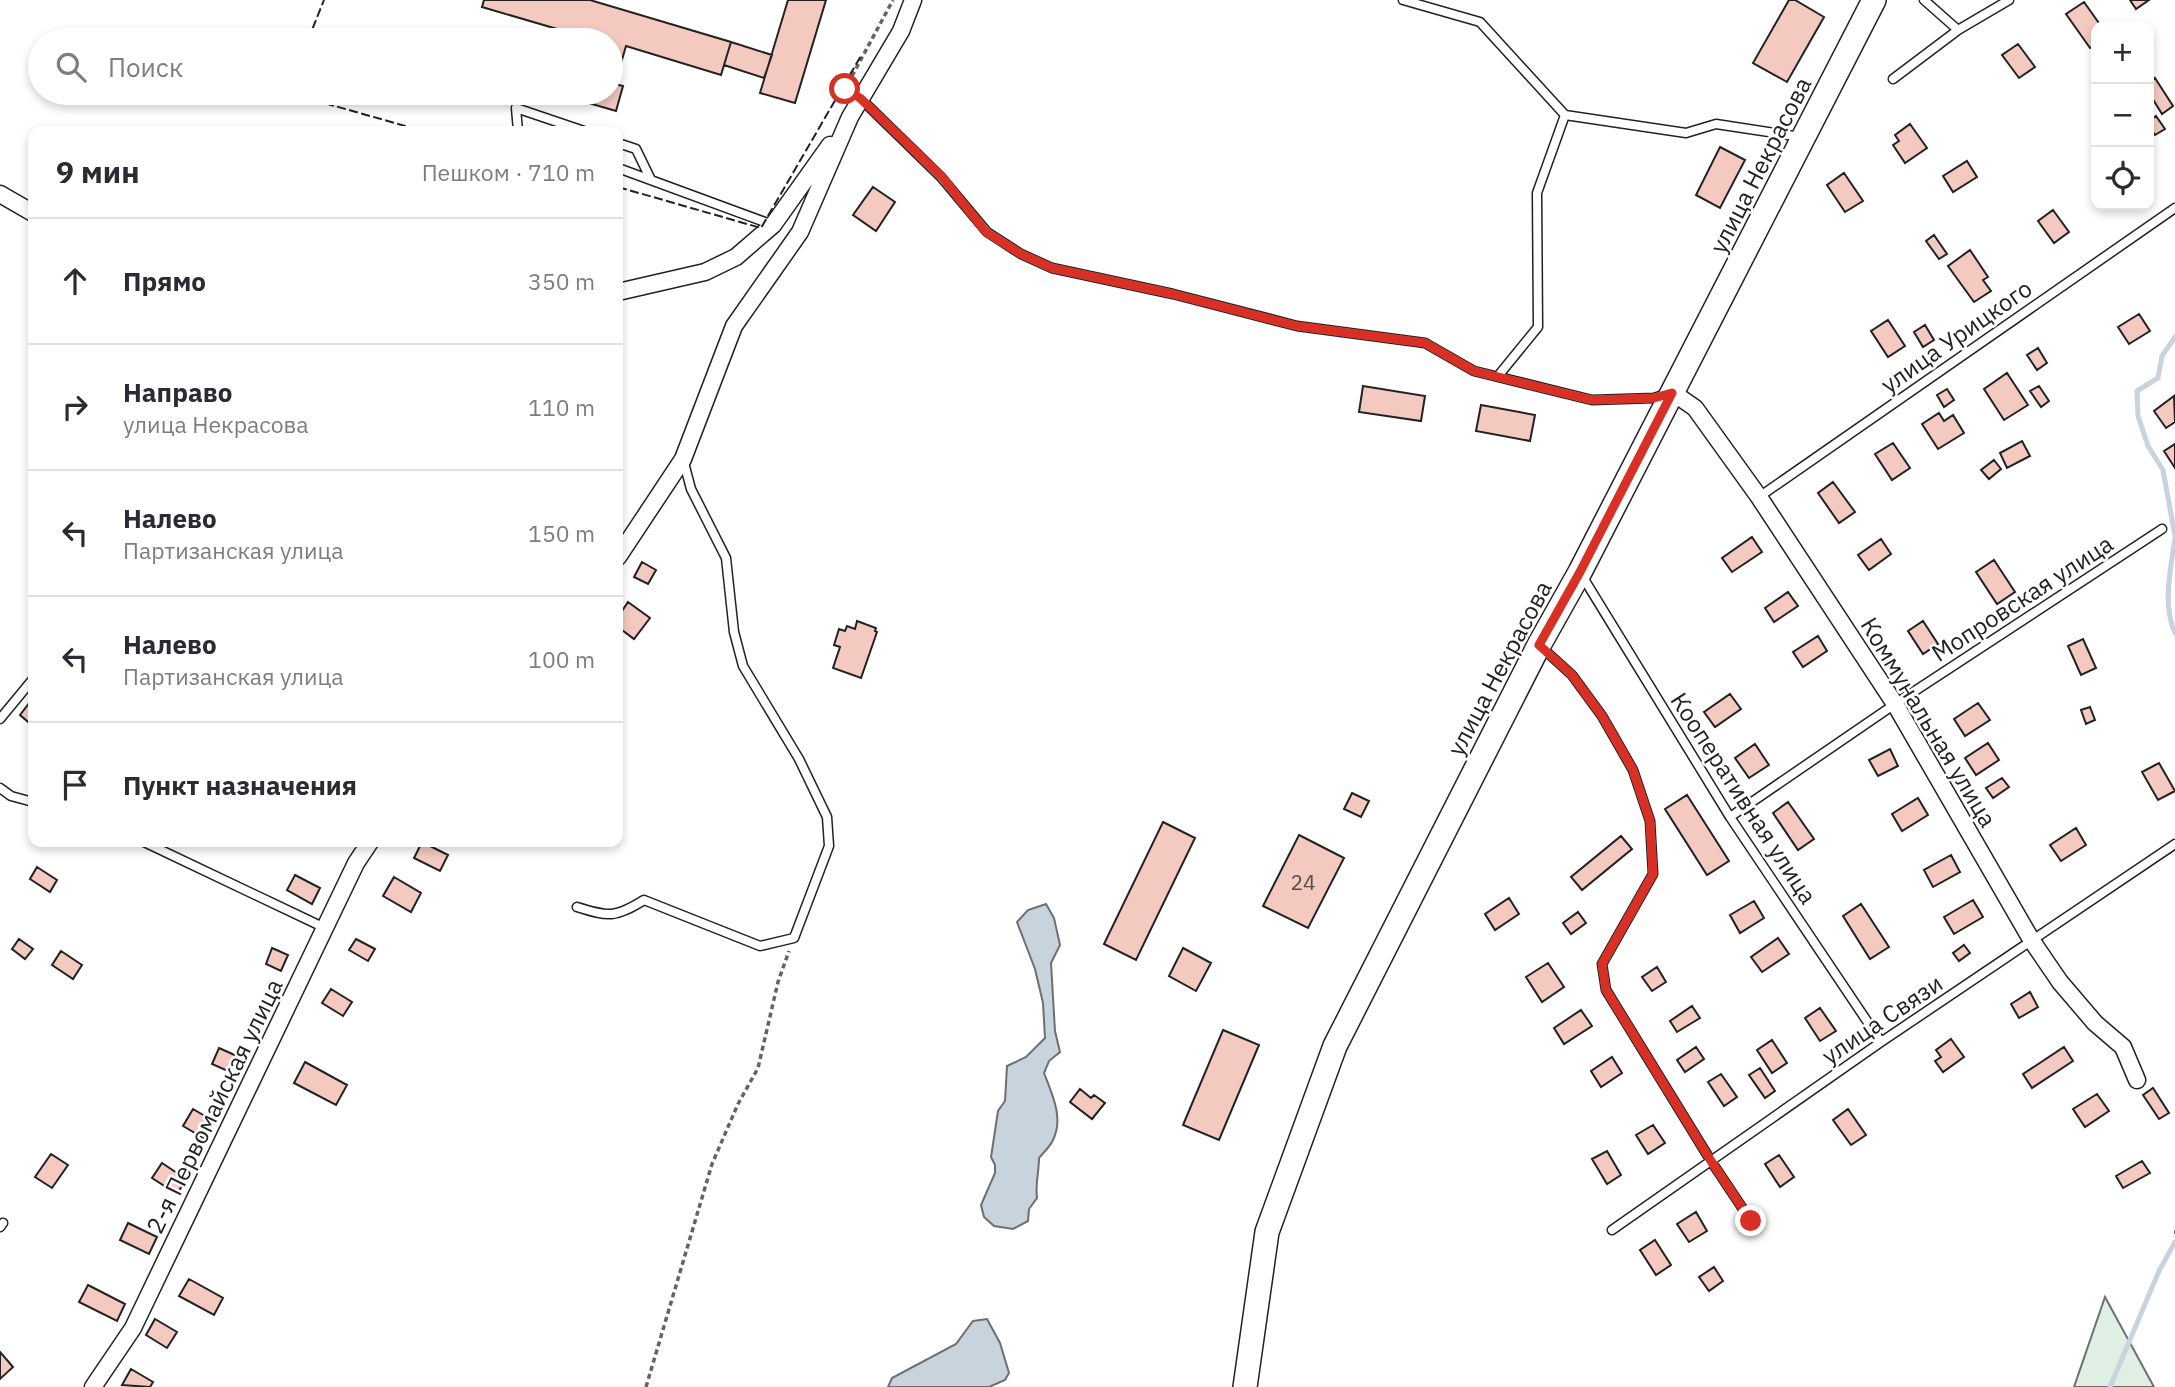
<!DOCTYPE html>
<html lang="ru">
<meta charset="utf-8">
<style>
body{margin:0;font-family:"IBM Plex Sans",sans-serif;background:#f2f2f3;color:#2b2b33}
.controls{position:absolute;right:21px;top:21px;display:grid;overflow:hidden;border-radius:14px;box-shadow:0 4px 10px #0003}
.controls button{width:63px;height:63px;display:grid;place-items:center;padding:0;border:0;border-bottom:2px solid #e1e1e2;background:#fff;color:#2b2b33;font:35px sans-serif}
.stop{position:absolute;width:21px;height:21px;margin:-16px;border:5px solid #d93025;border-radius:50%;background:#fff}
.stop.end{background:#d93025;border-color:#fff;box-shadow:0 2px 7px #0008}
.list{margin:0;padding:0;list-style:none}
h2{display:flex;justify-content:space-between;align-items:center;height:91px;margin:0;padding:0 28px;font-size:30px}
h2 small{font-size:23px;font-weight:400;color:#7c7c81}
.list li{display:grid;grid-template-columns:46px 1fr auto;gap:21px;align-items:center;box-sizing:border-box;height:126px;padding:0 28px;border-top:2px solid #e1e1e2}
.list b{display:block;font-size:26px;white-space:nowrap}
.list p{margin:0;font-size:23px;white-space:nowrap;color:#7c7c81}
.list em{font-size:23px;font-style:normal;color:#7c7c81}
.icon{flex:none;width:38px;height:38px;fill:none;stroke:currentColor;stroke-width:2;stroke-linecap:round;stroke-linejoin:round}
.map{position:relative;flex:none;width:2175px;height:1387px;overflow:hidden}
.search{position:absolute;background:#fff;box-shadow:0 4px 10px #0003;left:28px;top:28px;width:595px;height:77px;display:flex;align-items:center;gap:18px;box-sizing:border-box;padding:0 24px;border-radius:38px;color:#7c7c81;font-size:26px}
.panel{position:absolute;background:#fff;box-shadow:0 4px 10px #0003;left:28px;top:126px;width:595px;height:721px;border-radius:14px}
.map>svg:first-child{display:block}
.green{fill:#e0efe3;stroke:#6f6f6f;stroke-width:2}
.water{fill:#c7d3dd;stroke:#6f6f6f;stroke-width:2}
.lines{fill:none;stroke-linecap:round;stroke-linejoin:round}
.stream{stroke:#c7d3dd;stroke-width:5}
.building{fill:#f3c9c0;stroke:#222;stroke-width:2}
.lane-casing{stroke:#222;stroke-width:11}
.street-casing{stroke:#222;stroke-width:19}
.secondary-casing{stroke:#222;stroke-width:26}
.path{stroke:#646464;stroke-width:3.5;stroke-dasharray:5 3.5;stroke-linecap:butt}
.lane{stroke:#fff;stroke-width:8}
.street{stroke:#fff;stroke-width:16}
.secondary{stroke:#fff;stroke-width:23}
.fence{stroke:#222;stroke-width:2;stroke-dasharray:9 3.5;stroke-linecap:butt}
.route{stroke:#d93025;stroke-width:9}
.labels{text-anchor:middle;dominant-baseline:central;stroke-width:5;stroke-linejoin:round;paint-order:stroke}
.number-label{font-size:21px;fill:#564c4a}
.street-label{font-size:24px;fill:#222;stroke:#fff}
</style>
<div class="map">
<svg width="2175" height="1387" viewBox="0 0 2175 1387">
<rect width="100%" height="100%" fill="#fff"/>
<!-- green -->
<path class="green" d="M2105 1297 2154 1387H2074Z"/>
<!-- water -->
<path class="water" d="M1046 904 1054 918 1060 945 1051 963 1055 1031 1060 1052 1049 1061 1044 1073C1052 1094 1064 1118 1053 1140 1050 1147 1043 1153 1039 1158 1039 1173 1035 1184 1037 1198L1029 1209 1028 1221 1013 1229 994 1226 984 1217 981 1205 995 1173V1165L991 1157 998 1111 1005 1101 1007 1066 1026 1057 1045 1038 1043 1003 1035 969 1017 922 1028 910Z
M987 1319 1000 1343 1009 1373 1005 1380 989 1387H888L892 1378 956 1344 973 1321Z"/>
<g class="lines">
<!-- stream -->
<path class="stream" d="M2175 337 2162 356 2158 378 2137 391 2138 416 2148 446 2163 470 2175 536
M2175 538C2171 568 2162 604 2175 633
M2110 1387 2159 1271 2175 1242"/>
</g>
<!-- building -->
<path class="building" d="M484 0H590L731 42 721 75 626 46 615 84 623 86 616 111 561 95V93H611V40H588V38L482 7Z
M788 0H826L795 103 760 93Z
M1789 0H1795L1824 17 1787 82 1753 63Z
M2130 0H2149L2136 9Z
M2084 2 2101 26H2096V44L2090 48 2066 14Z
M731 42 772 55 764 78 724 65Z
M2018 44 2035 67 2019 78 2002 55Z
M2155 78 2173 106 2162 114 2149 93V82Z
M2156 116 2165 129 2155 135 2149 126V121Z
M1910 124 1927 148 1905 163 1893 145 1899 141 1895 135Z
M1720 147 1745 160 1720 208 1696 195Z
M1967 161 1977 177 1953 192 1943 176Z
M1844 173 1863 201 1845 212 1827 185Z
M873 187 895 202 876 231 853 215Z
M2053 210 2069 232 2054 243 2038 221Z
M1934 235 1947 254 1939 259 1926 241Z
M1970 250 1988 277 1983 280 1991 291 1974 302 1948 266Z
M2139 314 2150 331 2129 344 2118 327Z
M1888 320 1905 346 1888 357 1871 331Z
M1925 325 1934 340 1923 347 1914 332Z
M2038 348 2047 363 2037 370 2027 355Z
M2007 373 2028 405 2004 420 1984 389Z
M1363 386 1425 396 1421 421 1359 412Z
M2039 386 2049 401 2041 407 2030 391Z
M1947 389 1954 400 1944 407 1937 395Z
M2174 396 2175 422 2166 428 2154 411Z
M1481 405 1535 415 1530 441 1476 431Z
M1939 413 1944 421 1953 415 1964 433 1938 449 1922 424Z
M2022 441 2030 456 2007 468 2000 453Z
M1893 443 1910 468 1892 480 1875 454Z
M2175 444V468L2164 451Z
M1994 460 2001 469 1989 479 1981 470Z
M1833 482 1855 512 1839 523 1818 493Z
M1752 537 1762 552 1732 572 1722 558Z
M1881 539 1891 554 1869 570 1858 555Z
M1994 560 2015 592 1997 604 1976 572Z
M642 562 656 570 648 584 634 577Z
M1788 592 1798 606 1774 622 1765 608Z
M628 602 650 618 634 639 618 627V617Z
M857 621 876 628 875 631 877 632 861 678 833 668 840 647 834 645 839 629 845 631 847 626 855 629Z
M1923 621 1938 644 1923 654 1908 631Z
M1818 636 1827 651 1803 667 1793 652Z
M2083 639 2096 668 2081 675 2068 646Z
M1730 694 1741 709 1715 727 1704 712Z
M33 698V726L20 715Z
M1978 703 1990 720 1965 736 1954 719Z
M2090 707 2095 720 2086 724 2081 710Z
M1988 743 1999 760 1976 775 1965 758Z
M1755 744 1769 765 1749 778 1735 758Z
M1890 749 1898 766 1878 776 1869 760Z
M2159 763 2175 791 2158 800 2142 772Z
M2002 778 2009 787 1993 798 1986 788Z
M1352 793 1369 801 1361 817 1344 809Z
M1687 795 1729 861 1707 875 1665 809Z
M1918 798 1928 815 1902 831 1892 814Z
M1788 802 1814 839 1798 850 1773 813Z
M1163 822 1195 838 1136 960 1104 944Z
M2076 828 2086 845 2061 861 2050 845Z
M1299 835 1344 858 1308 928 1263 906Z
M1621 836 1632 849 1582 890 1571 877Z
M422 842 448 855 440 871 414 858Z
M1951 855 1960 872 1933 887 1924 870Z
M37 867 57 880 50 892 30 879Z
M295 875 320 888 312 904 287 890Z
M394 877 421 893 411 912 383 896Z
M1509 898 1519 914 1495 930 1485 914Z
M1973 900 1983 917 1954 934 1944 917Z
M1754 901 1764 918 1740 933 1730 915Z
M1861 904 1889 947 1870 959 1843 916Z
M1578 912 1586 923 1571 934 1563 923Z
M1778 938 1789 954 1762 972 1751 957Z
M19 939 33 949 25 959 12 949Z
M356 939 375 949 368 961 349 950Z
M1964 945 1970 953 1959 961 1953 953Z
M272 948 288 955 281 971 266 964Z
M1183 948 1211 963 1196 991 1169 976Z
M61 951 82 965 73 979 52 965Z
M1548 963 1564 987 1542 1002 1526 977Z
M1657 967 1666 982 1652 991 1642 977Z
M331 989 352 1002 343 1016 322 1003Z
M2030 992 2038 1007 2019 1018 2011 1004Z
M1692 1006 1700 1018 1677 1032 1670 1021Z
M1820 1008 1836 1031 1820 1041 1805 1018Z
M1581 1010 1592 1026 1564 1044 1554 1028Z
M1223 1030 1259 1045 1219 1140 1183 1125Z
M1951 1039 1964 1057 1943 1072 1935 1061 1941 1057 1936 1050Z
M1772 1040 1787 1063 1772 1073 1757 1050Z
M1696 1047 1704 1059 1685 1072 1677 1060Z
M2064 1047 2073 1061 2032 1088 2023 1074Z
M219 1048 237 1056 230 1072 212 1064Z
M1612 1057 1622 1073 1601 1087 1591 1071Z
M305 1062 347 1085 336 1105 294 1083Z
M1760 1068 1775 1091 1765 1098 1749 1075Z
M1721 1074 1737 1097 1724 1106 1708 1082Z
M2153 1088 2169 1113 2159 1119 2143 1095Z
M1080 1089 1091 1098 1094 1095 1105 1103 1092 1119 1070 1102Z
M2097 1094 2109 1111 2085 1127 2073 1109Z
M193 1109 215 1122 205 1139 183 1126Z
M1848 1109 1866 1135 1851 1145 1833 1120Z
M1653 1125 1665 1143 1648 1154 1636 1135Z
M1607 1151 1621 1175 1607 1184 1592 1159Z
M51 1154 68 1165 52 1188 35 1177Z
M1779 1155 1794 1177 1780 1187 1765 1164Z
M2142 1161 2150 1173 2123 1188 2116 1176Z
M162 1163 186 1179 177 1194 152 1178Z
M1696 1212 1707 1231 1689 1242 1677 1224Z
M128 1223 157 1237 149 1254 120 1240Z
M1655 1240 1671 1265 1656 1275 1640 1250Z
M1714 1267 1723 1281 1709 1291 1699 1277Z
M189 1279 223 1298 214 1315 179 1296Z
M88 1285 125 1304 117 1321 79 1302Z
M155 1319 177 1332 167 1348 146 1335Z
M0 1352 13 1367 0 1379Z
M131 1369 153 1382 150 1387 122 1385Z"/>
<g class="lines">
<defs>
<path id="lane" d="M1403 0 1480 22 1565 115 1686 133 1716 124 1801 137
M1924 0 1958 30
M1893 79 1958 30 2009 0
M860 98 941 177 987 232 1021 254 1052 268 1173 294 1297 326 1425 343 1474 371 1592 400 1654 398 1666 394
M518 131 516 108 584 131
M618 143 636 149 651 180
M618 168 773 225
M1498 376 1538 327 1537 193 1565 115
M1759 497 2175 208
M1581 574 1730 817 1881 1042
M1540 646 1572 675 1602 716 1633 770 1650 821 1653 874 1602 964 1606 990 1711 1161 1751 1221
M0 719 33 679
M0 788 11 796 33 802
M1730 817 1895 704 2162 529
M144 842 325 928
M577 907C609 917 615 918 644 900L760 946 794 938 829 846 827 817 799 759 743 666 734 632 726 558 691 489 683 459
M0 1227 3 1223
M1612 1230 1881 1042 2175 844"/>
<path id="street" d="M0 194 33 213
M618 292 705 272 736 257 773 225 830 145
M1672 392 1695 408 1759 497 1895 704 2032 941 2060 982 2095 1023 2123 1047 2137 1080
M618 557 683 459 734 326 800 232 850 117 901 31 913 0
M93 1387 133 1328 356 863 370 842"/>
<path id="secondary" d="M1245 1387 1267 1232 1335 1046 1539 645 1580 572 1874 0"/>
</defs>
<!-- lane casing -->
<use href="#lane" class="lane-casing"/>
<!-- street casing -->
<use href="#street" class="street-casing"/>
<!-- secondary casing -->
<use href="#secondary" class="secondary-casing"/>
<!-- path -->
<path class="path" d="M847 90 845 89 893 0
M2174 1232H2175
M646 1387 712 1164 738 1104 758 1068 778 982 789 951"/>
<!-- lane -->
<use href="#lane" class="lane"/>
<!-- street -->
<use href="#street" class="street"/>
<!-- secondary -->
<use href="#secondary" class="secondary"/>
<!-- fence -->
<path class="fence" d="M308 40 324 0
M289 93 423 131
M618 187 761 228 862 54"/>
</g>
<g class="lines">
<!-- route -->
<path class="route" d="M845 89 860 98 942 177 986 232 1021 254 1052 268 1173 294 1297 326 1425 343 1474 371 1592 400 1654 398 1672 393 1580 572 1539 645 1572 675 1602 716 1633 770 1650 821 1653 874 1602 964 1606 990 1711 1161 1751 1221"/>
</g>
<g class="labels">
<!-- number labels -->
<g class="number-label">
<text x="1303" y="882">24</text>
</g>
<!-- street labels -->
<g class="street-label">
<text transform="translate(1760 165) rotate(-63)">улица Некрасова</text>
<text transform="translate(1956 336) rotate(-35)">улица Урицкого</text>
<text transform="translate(2022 598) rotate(-33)">Мопровская улица</text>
<text transform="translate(1499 668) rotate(-62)">улица Некрасова</text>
<text transform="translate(1929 722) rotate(59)">Коммунальная улица</text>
<text transform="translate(1744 798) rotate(57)">Кооперативная улица</text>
<text transform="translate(1882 1019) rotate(-34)">улица Связи</text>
<text transform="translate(214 1106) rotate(-64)">2-я Первомайская улица</text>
</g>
</g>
</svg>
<div class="controls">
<button>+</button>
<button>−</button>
<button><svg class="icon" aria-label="locate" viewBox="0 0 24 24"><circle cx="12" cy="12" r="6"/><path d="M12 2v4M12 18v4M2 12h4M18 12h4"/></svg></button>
</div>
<div class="stop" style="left:845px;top:89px"></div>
<div class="stop end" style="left:1751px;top:1221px"></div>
<div class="search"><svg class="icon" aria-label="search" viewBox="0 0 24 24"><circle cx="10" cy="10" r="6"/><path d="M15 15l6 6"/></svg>Поиск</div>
<section class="panel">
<h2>9 мин<small>Пешком · 710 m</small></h2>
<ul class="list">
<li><svg class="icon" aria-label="ahead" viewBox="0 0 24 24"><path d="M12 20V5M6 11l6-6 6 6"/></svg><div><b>Прямо</b></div><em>350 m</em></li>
<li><svg class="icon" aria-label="right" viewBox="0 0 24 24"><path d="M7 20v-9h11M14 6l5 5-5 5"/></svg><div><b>Направо</b><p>улица Некрасова</p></div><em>110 m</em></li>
<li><svg class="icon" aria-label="left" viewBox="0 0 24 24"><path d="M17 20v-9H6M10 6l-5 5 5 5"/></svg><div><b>Налево</b><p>Партизанская улица</p></div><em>150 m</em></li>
<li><svg class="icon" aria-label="left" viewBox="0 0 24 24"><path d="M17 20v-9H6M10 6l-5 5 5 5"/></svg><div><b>Налево</b><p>Партизанская улица</p></div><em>100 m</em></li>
<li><svg class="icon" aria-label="arrive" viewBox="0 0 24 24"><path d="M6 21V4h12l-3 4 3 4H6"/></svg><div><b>Пункт назначения</b></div></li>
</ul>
</section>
</div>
